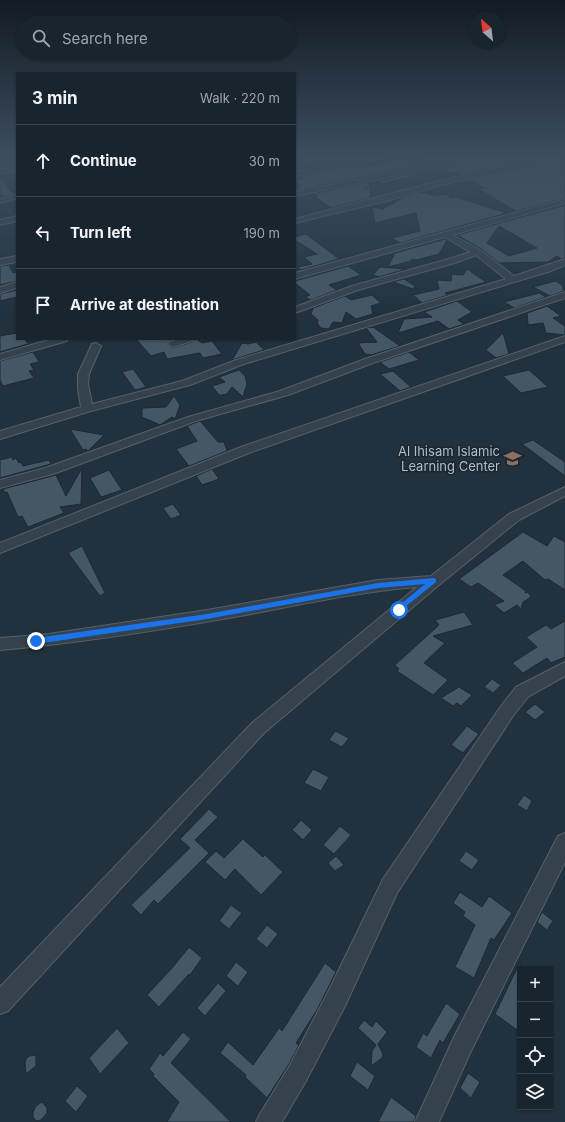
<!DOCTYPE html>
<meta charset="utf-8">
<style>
body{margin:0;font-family:Inter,sans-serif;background:#26313a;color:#f1f3f6}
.controls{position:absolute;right:12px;bottom:12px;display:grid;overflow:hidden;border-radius:0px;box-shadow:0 1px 3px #0004}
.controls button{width:36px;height:36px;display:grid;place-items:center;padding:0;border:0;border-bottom:1px solid #37424a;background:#19252e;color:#f1f3f6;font:20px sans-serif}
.compass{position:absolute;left:469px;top:12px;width:36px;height:36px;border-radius:50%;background:#19252e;box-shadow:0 1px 3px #0004;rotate:332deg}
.stop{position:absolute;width:12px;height:12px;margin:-9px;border:3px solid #1a73e8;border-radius:50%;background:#fff}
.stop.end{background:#1a73e8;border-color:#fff;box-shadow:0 1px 4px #0008}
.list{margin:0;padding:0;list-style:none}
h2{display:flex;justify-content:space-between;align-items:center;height:52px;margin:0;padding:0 16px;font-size:17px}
h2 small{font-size:13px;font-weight:400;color:#9fa5aa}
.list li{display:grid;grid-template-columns:26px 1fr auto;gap:12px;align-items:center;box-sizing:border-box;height:72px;padding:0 16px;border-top:1px solid #37424a}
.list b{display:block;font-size:15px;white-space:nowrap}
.list em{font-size:13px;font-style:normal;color:#9fa5aa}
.icon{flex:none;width:22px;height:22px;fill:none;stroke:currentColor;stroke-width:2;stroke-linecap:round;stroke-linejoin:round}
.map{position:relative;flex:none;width:565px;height:1122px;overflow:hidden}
.search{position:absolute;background:#19252e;box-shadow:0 1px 3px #0004;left:16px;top:16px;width:280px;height:44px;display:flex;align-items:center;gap:10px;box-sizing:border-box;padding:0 14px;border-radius:22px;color:#9fa5aa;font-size:15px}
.panel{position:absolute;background:#19252e;box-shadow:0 1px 3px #0004;left:16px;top:72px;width:280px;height:268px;border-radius:0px}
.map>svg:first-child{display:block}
.building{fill:#455664;stroke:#1d2934;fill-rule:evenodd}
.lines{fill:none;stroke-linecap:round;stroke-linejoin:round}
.street-casing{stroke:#54606b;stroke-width:2}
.street{fill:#35424d;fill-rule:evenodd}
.route{fill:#1a73e8}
.labels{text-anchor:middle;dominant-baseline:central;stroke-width:3;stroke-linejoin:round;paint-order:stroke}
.poi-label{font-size:13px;fill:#b1bdc9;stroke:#1b2732;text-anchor:end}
</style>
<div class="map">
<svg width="565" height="1122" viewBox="0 0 565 1122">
<rect width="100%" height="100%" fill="#21313d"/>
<!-- building -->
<path class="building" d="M301 158H355L295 170 314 166Z
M424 158H457L433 163Z
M482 158H534L460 175 455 172 450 173 441 168Z
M402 159 412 167 300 190 295 188 301 186 296 182 305 178 302 176 364 163 367 166Z
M556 160 565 164V198L516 211 478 189 484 188 470 180Z
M418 172 421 174 382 184 377 181Z
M0 176 13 194 2 197 0 194Z
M369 182 370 186 364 188H370V198L331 208 315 197 318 196 312 194Z
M420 192 438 196 446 194 451 198 455 197 507 213 400 243 392 238 420 231 416 213 375 223 372 207 383 209 404 197Z
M565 205V258L561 259 557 256 548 262 499 263 481 249 457 235ZM499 226 537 248 509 256 487 243Z
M306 234 334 255 339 259 301 270 298 267 312 264 304 257 317 254 295 240V237Z
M445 239 447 240 439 254 416 260 412 259 411 261 388 267 395 253Z
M9 265 13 273 17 272V281L0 285V266Z
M348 266 361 275 329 285 337 290 311 300 305 297 310 295 295 283V281L309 277Z
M380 267 406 269 379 277 373 275Z
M467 269 486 282 445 293 448 295 422 303 413 295 439 289 437 280 451 281 452 274 463 275Z
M404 279 415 286 413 289 393 282Z
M556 281 562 285 564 291 550 296 533 287Z
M17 290V297L0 301V294Z
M539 293 546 297 514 308 504 302Z
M372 295 381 303 371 306 373 314 356 319 346 312 342 323 333 322 329 329 321 328 317 323 318 320 311 314 313 308 345 296 351 300Z
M457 301 472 312 458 320 464 324 449 329 438 321 398 333 404 319 432 317 424 312Z
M547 306 561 316 553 318 565 326V335L546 333 543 323 528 325 527 313Z
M373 327 400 346 371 355 365 354 358 343 377 342 366 328Z
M17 333V339H25L28 344 0 352V336Z
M503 333 509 354 496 358 486 350Z
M136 339H173L169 341 167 344 173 348 192 342 194 339H197L202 343 212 341 222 354 203 358 200 353 167 359 164 352 151 356Z
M256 342 264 350 232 360 242 343 248 344Z
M33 352 39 362 30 364 34 370 29 371 34 378 3 386 0 380V361Z
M409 352 419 360 389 369 380 362Z
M133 369 146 387 135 390 122 372Z
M239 370 245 376 247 384 243 397 232 387 227 394 222 395H219L212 386 225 382 219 377Z
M529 370 548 387 521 393 503 376Z
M393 371 411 387 400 391 380 374Z
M174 396 180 405 175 419 172 417 160 425 142 417V408L166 407Z
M200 421 218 442H224L227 451 189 466 176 449 197 441 187 426Z
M70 429 104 435 88 451 86 449 83 450Z
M533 440 565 462V476L522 444Z
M12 457 13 460 16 458 19 463 21 462 23 466 49 460 51 464 0 478V460Z
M82 468 81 504 60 507 64 513 28 527 22 516 18 517 7 492 5 493 3 489 56 475 66 496Z
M212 469 219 479 202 485 196 476Z
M109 470 122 490 101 497 90 478Z
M173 504 181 515 171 519 163 508Z
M523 532 547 546 554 536 565 542V590L548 579 545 580 523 561 503 575 526 591 525 593 528 592 531 597 523 602 521 609 517 605 504 613 494 605 504 601 478 583 471 587 459 579Z
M82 546 105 593 100 596 68 553Z
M464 612 473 625 433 636 445 643 424 663 448 680 433 695 397 671 399 669 395 665 439 625 435 620Z
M565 621V657L551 663 547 658 523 673 512 663 537 647 526 637 546 625 551 629Z
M492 679 501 685 493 693 484 687Z
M459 687 472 695 461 706 457 703 453 706 441 698Z
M535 704 545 712 535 720 525 712Z
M467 726 479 734 463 753 451 745Z
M335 731 349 738 342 747 329 740Z
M313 769 329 777 321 791 304 783Z
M524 795 532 801 527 811 517 805Z
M209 809 218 817 195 840 209 853 158 904 154 900 141 915 131 905 190 848 180 839Z
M301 820 312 830 303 840 292 830Z
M340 826 351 835 334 854 323 845Z
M243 839 263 857 265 855 283 872 261 895 235 869 225 880 205 862 216 851 224 858Z
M466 851 479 860 472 870 459 861Z
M336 856 344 865 335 871 328 863Z
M460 892 482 907 489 896 512 913 494 940 491 938 474 978 455 967 475 925 463 916 465 912 453 903Z
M231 905 242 913 229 929 219 921Z
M542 912 553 921 547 930 537 922Z
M267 925 278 934 267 948 256 939Z
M189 947 202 958 190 975 189 974 159 1007 147 995 173 967Z
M236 962 248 972 238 986 226 976Z
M520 962V1032L495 1014Z
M325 963 336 972 317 1010 296 1043 299 1045 289 1064 267 1098 245 1077 246 1075 220 1053 228 1042 253 1065 279 1028 282 1031Z
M218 983 226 991 205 1016 197 1008Z
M446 1003 460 1014 443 1043 440 1040 431 1058 416 1047 423 1033 427 1036Z
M364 1020 372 1027 376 1021 387 1032 378 1044 383 1054 382 1058 371 1066 372 1051 376 1045 358 1028Z
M117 1028 129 1043 100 1074 89 1058Z
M183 1032 191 1039 171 1063 231 1122H167L179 1102 153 1076 154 1074 149 1069 160 1053 163 1056Z
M36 1055V1066L26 1074 25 1064 26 1059 29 1056Z
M357 1062 375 1076 368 1090 350 1076Z
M468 1073 480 1082 471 1098 460 1088Z
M77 1086 88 1096 76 1112 65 1101Z
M391 1097 416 1116 414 1122H378Z
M42 1102 47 1108V1113L41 1120 36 1121 33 1117V1112L36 1106Z"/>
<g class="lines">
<defs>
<path id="street" d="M365 158H379L295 176V172Z
M466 158H481L295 196V192Z
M542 158H554L485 176 440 185 390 200 295 223V219L439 181Z
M17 167V171L0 173V169Z
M17 194V198L0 203V199Z
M565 199V203L453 235 480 250 514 276 565 259V265L551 271 244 364 190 385 91 411 0 439V431L81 407 78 389V374L92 344 96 343 101 346 89 374 88 384 92 404 182 381 236 360 506 279 476 255 458 262 358 290 295 313V307L352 286 452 258 470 252 445 237 295 279V273Z
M17 216V221L0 225V220Z
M17 256V262L0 265V259Z
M17 282V288L0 293V287Z
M565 292V298L373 363 288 395 196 421 53 474 0 488V480L45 468 188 417 280 391 365 359Z
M565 336V342L249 453 0 553V543L241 447Z
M52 339H68L67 341 0 360V354Z
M178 339H193L192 341 173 347 168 344 169 342Z
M565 487V496L519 520 439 585 264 733 8 1011 0 1014V987L252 723 417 587C357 592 299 605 240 616 161 630 80 643 0 650V638L49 634 207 610 378 580 431 576 509 514Z
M565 662V676L528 697 513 716 397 893 345 1006 306 1081 282 1122H256L260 1114 290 1065 329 990 383 879 501 706 516 687Z
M565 833V862L471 1051 439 1122H415L455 1035 558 836Z"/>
</defs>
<!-- street casing -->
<use href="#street" class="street-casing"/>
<!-- street -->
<use href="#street" class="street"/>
</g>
<!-- sky -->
<linearGradient id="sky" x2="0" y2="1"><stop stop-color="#121b22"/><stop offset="0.5" stop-color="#3d4e62"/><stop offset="1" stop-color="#3d4e62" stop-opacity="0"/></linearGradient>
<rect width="565" height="315" fill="url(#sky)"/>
<!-- route -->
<path class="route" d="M434 578 436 579V582L399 612 396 611V608L425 584 378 588 207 619 36 644 33 641 36 638 207 614 378 583Z"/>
<!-- icons -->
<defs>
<symbol id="school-bare" viewBox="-9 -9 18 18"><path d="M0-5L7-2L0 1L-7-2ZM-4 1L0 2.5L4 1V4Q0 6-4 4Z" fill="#8d6e63" stroke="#1b2732" stroke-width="2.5" paint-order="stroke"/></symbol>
</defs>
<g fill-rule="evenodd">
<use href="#school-bare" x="500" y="446" width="25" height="25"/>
</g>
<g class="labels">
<!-- poi labels -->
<g class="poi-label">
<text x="500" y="451">Al Ihisam Islamic<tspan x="500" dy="15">Learning Center</tspan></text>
</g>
</g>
</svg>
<div class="controls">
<button>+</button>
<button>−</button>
<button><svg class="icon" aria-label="locate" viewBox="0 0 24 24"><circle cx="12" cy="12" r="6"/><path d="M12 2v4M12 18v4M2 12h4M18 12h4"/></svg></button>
<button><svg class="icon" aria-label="layers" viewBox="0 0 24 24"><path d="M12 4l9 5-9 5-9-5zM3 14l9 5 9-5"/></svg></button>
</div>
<svg class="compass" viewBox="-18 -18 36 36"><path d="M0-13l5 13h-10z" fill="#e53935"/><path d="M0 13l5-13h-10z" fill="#9fa5aa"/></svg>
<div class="stop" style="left:399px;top:610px"></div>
<div class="stop end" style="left:36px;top:641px"></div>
<div class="search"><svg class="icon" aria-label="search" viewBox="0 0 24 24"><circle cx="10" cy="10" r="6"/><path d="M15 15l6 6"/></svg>Search here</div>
<section class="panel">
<h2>3 min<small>Walk · 220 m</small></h2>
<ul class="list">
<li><svg class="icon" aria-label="ahead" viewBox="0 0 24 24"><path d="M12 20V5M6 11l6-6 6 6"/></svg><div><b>Continue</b></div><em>30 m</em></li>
<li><svg class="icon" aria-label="left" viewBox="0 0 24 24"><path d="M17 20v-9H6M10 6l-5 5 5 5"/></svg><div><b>Turn left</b></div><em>190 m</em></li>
<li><svg class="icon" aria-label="arrive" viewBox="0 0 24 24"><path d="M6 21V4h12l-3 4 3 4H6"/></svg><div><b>Arrive at destination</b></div></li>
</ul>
</section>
</div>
